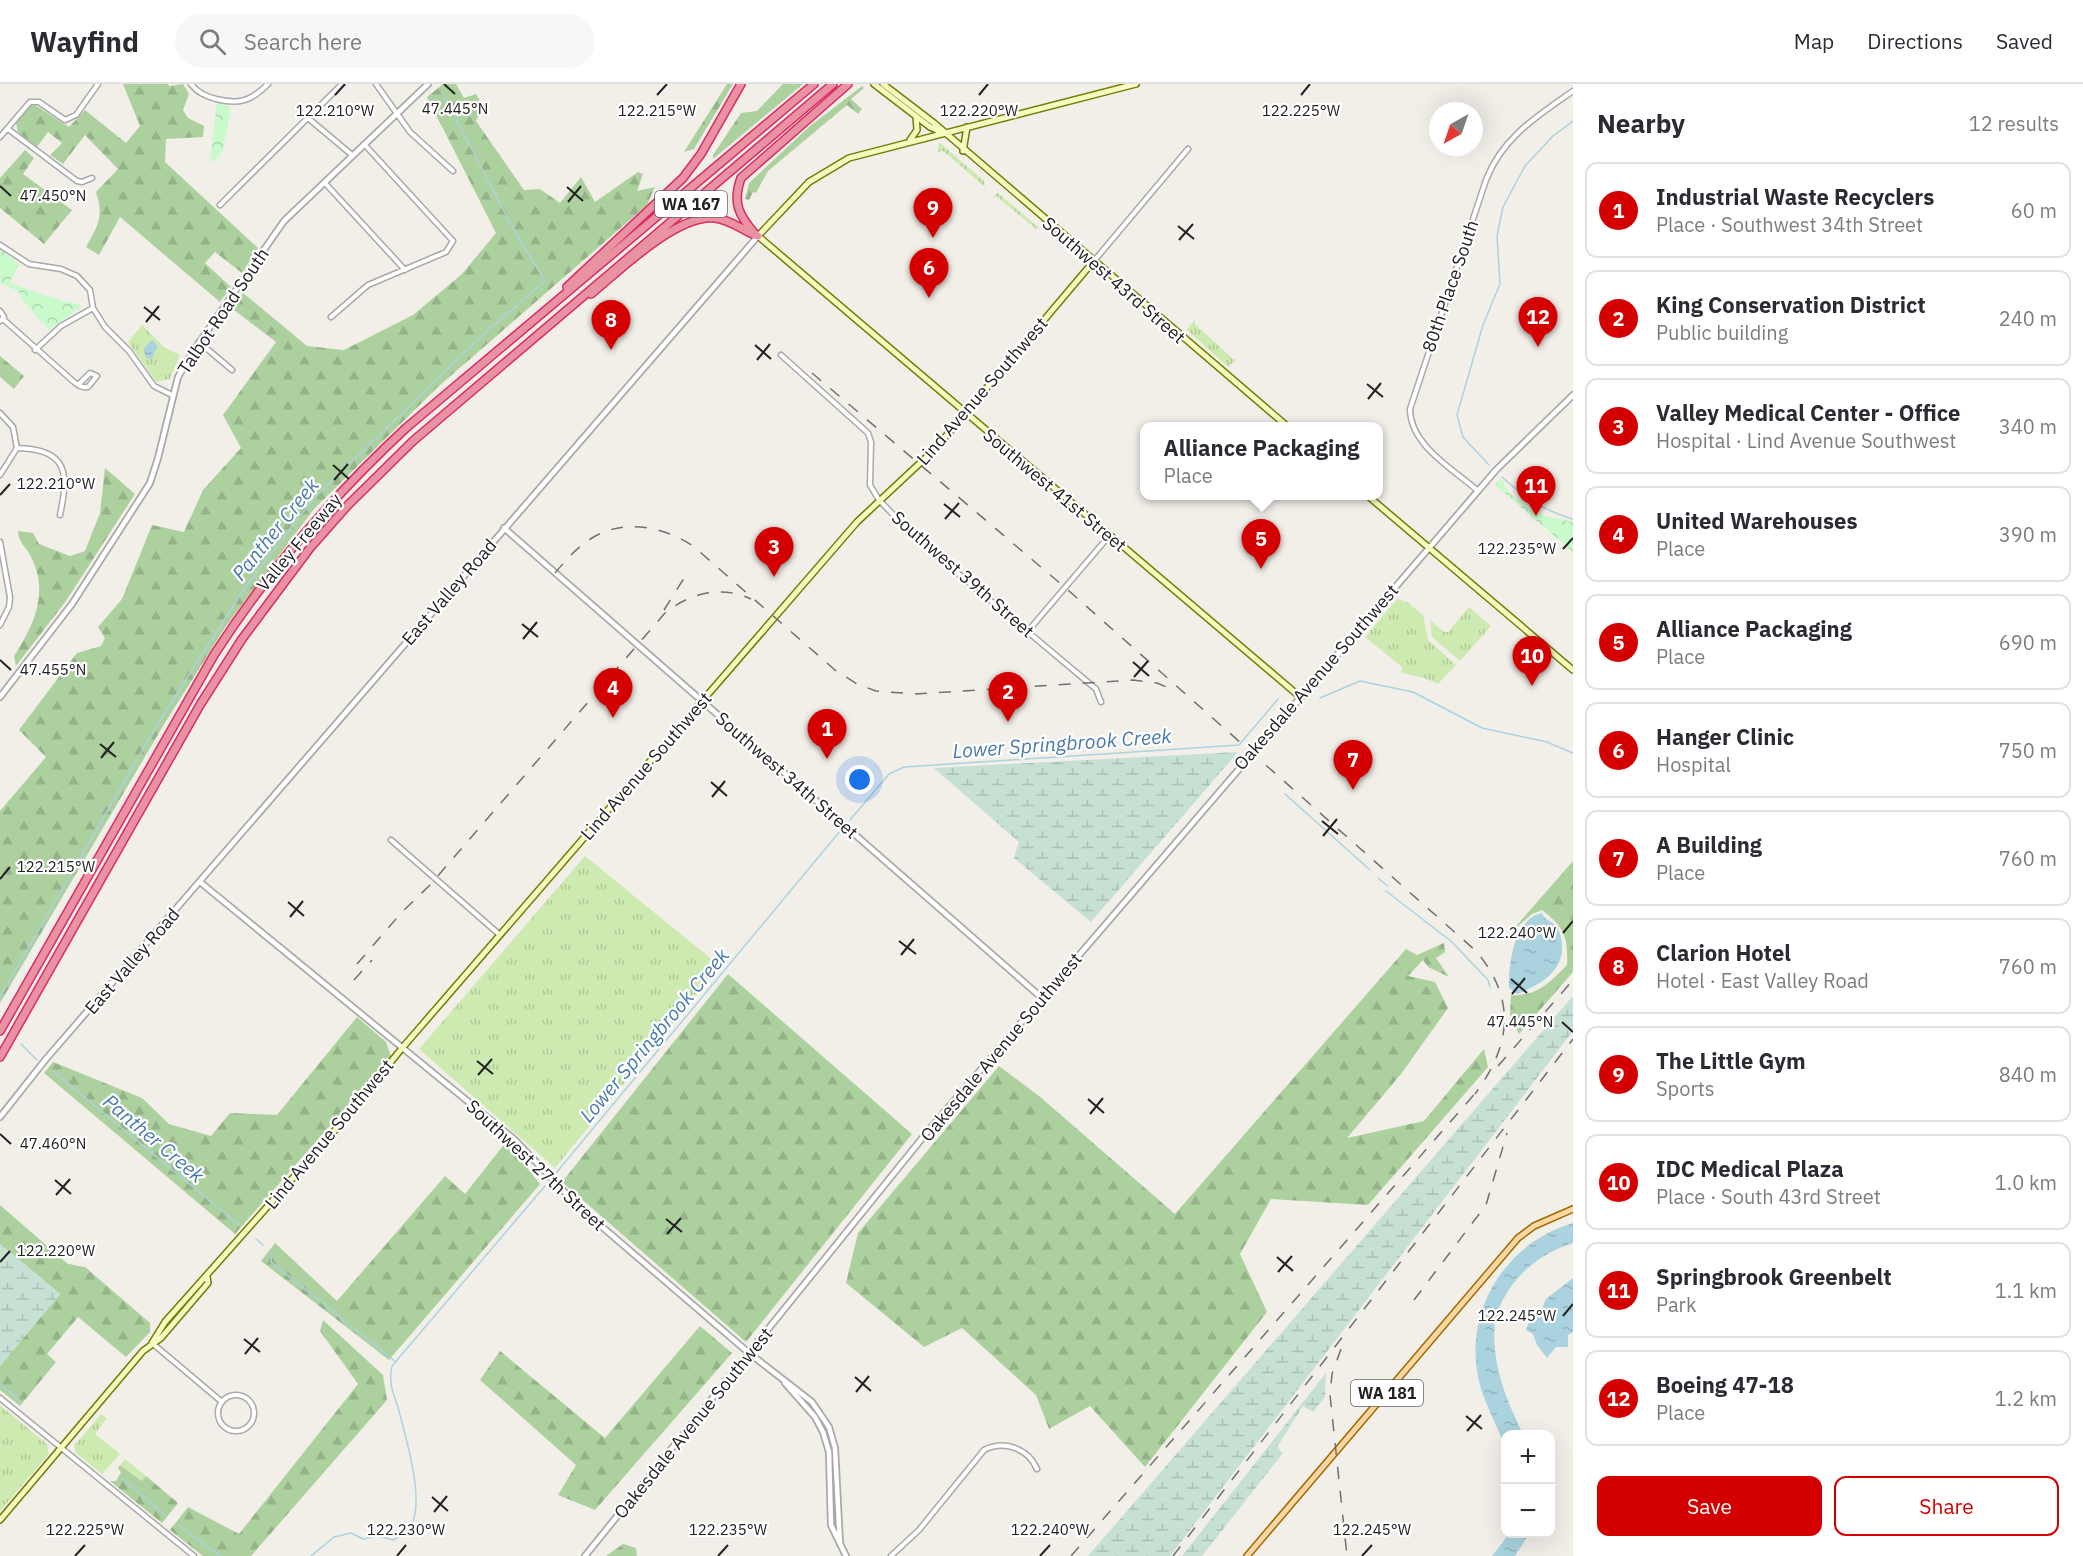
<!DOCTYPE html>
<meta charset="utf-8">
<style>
body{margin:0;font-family:"IBM Plex Sans",sans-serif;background:#f7f7f7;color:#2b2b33}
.controls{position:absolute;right:18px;bottom:18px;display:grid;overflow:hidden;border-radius:12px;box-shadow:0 6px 24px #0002}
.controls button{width:54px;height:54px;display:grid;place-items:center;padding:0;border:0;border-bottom:2px solid #e1e1e2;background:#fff;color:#2b2b33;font:30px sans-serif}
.compass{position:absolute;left:1429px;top:18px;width:54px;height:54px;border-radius:50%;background:#fff;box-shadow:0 6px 24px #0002;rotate:220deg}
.you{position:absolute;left:860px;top:696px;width:21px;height:21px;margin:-15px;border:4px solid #fff;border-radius:50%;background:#1a73e8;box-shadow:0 0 0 9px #1a73e833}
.badge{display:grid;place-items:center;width:39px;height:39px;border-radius:50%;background:#d40000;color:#fff;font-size:20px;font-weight:700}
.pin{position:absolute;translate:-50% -50px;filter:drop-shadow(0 2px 3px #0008)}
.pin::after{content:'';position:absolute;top:32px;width:21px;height:18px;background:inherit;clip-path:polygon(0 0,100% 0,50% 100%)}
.popup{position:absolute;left:1140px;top:338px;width:243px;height:78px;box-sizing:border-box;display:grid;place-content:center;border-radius:12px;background:#fff;filter:drop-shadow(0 2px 4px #0005);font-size:20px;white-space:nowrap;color:#7c7c81}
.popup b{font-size:22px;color:#2b2b33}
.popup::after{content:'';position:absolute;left:50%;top:100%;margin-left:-12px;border:12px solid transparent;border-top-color:#fff}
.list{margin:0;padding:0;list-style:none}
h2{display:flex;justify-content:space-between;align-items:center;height:78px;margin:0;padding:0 24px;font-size:26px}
h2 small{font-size:20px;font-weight:400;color:#7c7c81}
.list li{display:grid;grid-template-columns:39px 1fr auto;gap:18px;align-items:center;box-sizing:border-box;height:96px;margin:0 12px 12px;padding:0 12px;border:2px solid #e1e1e2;border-radius:12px}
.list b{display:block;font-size:22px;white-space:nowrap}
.list p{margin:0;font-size:20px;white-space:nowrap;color:#7c7c81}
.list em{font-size:20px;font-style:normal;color:#7c7c81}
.actions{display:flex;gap:12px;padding:18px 24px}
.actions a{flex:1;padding:14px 0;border:2px solid #d40000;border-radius:12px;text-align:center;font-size:21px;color:#d40000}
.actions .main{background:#d40000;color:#fff}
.icon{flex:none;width:33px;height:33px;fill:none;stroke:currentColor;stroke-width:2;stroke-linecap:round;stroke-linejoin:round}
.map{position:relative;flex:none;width:1573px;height:1472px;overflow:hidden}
header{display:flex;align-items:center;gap:36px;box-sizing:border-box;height:84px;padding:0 30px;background:#fff;border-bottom:2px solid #e1e1e2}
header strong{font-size:28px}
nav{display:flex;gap:33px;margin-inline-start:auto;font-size:21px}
.search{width:420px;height:54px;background:#f7f7f7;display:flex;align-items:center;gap:15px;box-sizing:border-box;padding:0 21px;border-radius:33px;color:#7c7c81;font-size:22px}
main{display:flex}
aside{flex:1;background:#fff}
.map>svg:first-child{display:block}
.grass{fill:url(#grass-tufts)}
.forest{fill:url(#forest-firs)}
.wetland{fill:url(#wetland-marsh)}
.park{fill:url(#park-crowns)}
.water{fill:url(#water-ripples)}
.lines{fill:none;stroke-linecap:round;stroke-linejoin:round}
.stream{stroke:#aad3df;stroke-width:1.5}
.minor-casing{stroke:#a9a9a9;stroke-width:7}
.tertiary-casing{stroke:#a9a9a9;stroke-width:8}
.secondary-casing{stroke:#707d05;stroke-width:8}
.primary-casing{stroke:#a06b00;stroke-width:8}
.motorway-casing{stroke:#dc2a67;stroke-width:10}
.minor{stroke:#fff;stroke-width:4}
.tertiary{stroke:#fff;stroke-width:4.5}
.secondary{stroke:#f7fabf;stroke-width:5}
.primary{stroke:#fcd6a4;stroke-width:5}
.motorway{stroke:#e892a2;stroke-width:7}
.rail{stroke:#707070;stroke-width:1.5;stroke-dasharray:12 12;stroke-linecap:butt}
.ticks{fill:none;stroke:#222;stroke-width:2}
.labels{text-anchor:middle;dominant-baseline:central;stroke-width:4.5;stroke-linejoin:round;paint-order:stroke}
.shield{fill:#fff;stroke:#646464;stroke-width:1.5}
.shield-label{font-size:16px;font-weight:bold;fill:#222}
.street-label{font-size:18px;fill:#222;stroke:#fff}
.water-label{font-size:20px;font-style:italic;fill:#4a7aab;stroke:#fff}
.ticks-label{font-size:15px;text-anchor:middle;fill:#222;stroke:#fff;stroke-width:4.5;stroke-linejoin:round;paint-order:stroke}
</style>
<header>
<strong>Wayfind</strong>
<div class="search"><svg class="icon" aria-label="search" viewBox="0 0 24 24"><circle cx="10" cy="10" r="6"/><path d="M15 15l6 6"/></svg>Search here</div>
<nav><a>Map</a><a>Directions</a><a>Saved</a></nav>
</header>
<main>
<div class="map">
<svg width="1573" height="1472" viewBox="0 0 1573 1472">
<defs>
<pattern id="grass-tufts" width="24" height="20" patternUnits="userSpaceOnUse" patternTransform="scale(1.5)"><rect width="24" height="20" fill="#cdebb0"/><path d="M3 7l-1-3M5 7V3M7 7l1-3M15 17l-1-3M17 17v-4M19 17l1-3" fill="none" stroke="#b0c997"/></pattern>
<pattern id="forest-firs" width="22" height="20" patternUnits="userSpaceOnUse" patternTransform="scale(1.5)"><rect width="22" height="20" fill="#add19e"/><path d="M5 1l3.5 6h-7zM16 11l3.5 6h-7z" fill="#95b388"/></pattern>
<pattern id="wetland-marsh" width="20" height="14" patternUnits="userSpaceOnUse" patternTransform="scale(1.5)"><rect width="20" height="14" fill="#c6e0d4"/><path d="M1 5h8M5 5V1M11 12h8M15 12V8" fill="none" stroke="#aac0b6"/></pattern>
<pattern id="park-crowns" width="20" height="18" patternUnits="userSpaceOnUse" patternTransform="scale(1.5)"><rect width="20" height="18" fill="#c8facc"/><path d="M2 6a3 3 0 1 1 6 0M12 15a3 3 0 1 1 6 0" fill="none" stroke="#acd6af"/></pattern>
<pattern id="water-ripples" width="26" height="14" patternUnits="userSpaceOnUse" patternTransform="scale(1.5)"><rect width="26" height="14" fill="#aad3df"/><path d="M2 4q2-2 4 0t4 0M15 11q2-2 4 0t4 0" fill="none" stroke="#92b5bf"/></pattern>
</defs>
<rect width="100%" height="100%" fill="#f2efe9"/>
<!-- grass -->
<path class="grass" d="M939 58 984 97 985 105 983 107 985 103 943 67 938 68Z
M997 108 1038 143 1034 147 1035 144 996 112 993 114Z
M1195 235V240L1234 276 1239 273 1228 283 1187 246Z
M142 241 165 264 180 271 170 295 156 298 128 258Z
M1397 515 1407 518 1423 531 1428 556 1456 581 1438 600 1424 594 1402 589V583L1365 553Z
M1469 523 1491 542 1460 577 1432 553 1430 536 1444 548H1448Z
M585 772 720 882 555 1084 419 965Z
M0 1321 47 1360 49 1370 0 1427Z
M101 1330 107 1334 95 1350 120 1370 102 1390 76 1369 74 1362Z
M125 1375 146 1392 143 1397 120 1381Z"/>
<!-- forest -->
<path class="forest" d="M123 0H168L169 2 183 0 189 10 183 26 188 34 204 42 203 53 166 55 165 78 258 164 242 189 215 168 205 179 231 203 220 218 120 133 99 171 86 163C98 142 104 132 96 108L118 85 85 51 63 80 50 71 62 59 48 48 37 63 18 48 16 39 28 23 35 21 69 43 85 26 126 59 140 42Z
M443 0H456L464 14 476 10 483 22 476 37 524 106 540 105 560 119 581 93 595 118 638 88 643 90 637 107 655 103 647 121 439 302 314 425 226 542 163 642 0 919V727L46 673 19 646 77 569 101 562 105 554 98 543 122 515 152 441 184 448 203 406 241 364 223 331 276 258 234 226 243 209 307 262 344 266 413 231 462 190 496 149 427 13Z
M727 0H733L694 65 684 68Z
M783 0H803L713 75V71L741 29 757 27Z
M862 2 864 4 851 15 862 25 858 30 847 21 768 87 756 109 753 108 749 116 745 115 749 99 810 42Z
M25 66 34 74 23 90 72 126 44 160 0 124V94Z
M0 272 24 292 14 305 0 293Z
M105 384 135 410 66 517 16 582 14 572C34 541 50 508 30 471 25 461 19 460 18 447L33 449 39 460 70 472 85 467 100 429Z
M1573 777V888L1519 950 1510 931 1511 911C1537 913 1550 898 1567 881 1568 853 1565 844 1542 826L1532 830 1511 848Z
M1444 859 1445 868 1436 874 1449 893 1428 883 1423 876 1408 892 1435 898 1448 924 1401 990 1347 1054 1424 1037 1484 965 1488 983 1368 1121 1271 1115 1240 1170 1267 1228 1145 1383 1090 1322 1049 1345 1036 1311 962 1244 924 1263 846 1199 858 1149 999 982 1039 1012 1175 1130 1406 865 1417 871Z
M728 890 912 1050 746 1258 562 1098Z
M357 933 386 958 391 972 235 1150 44 989 53 978 142 1014 169 1040 211 1052 230 1029 277 1031Z
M506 1058 540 1100 389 1276 261 1177 275 1159 337 1217 445 1092 465 1110Z
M0 1121 68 1180 85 1183 150 1239V1248L126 1273 78 1233 47 1270 56 1278 20 1322 0 1306V1282L60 1210 0 1160Z
M323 1236 383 1291 387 1316 251 1472H203L170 1446 188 1423 239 1450 358 1300 320 1247Z
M700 1242 732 1269 595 1426 558 1411 576 1381 480 1296 500 1267 605 1354Z
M120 1381 142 1397 146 1392 178 1419 162 1439 110 1397H116L121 1388 118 1384Z
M623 1460 636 1464 637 1472H606Z"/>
<!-- wetland -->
<path class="wetland" d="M1238 668 1091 838 1014 774 1019 758 934 684Z
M1573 912V947L1170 1472H1088Z
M0 1160 60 1210 0 1282Z
M1326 1289 1325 1313 1313 1328 1303 1322 1277 1363 1283 1369 1202 1472H1182Z"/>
<!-- park -->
<path class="park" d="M217 19 231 23 223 67 213 79 210 75Z
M0 165 19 180 10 198C21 204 69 220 79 220L80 224 49 246 23 217 18 207 0 199Z
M1501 394 1508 408 1537 430 1573 438V468L1495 401Z"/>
<!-- water -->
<path class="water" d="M152 256 158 262 151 276 145 272 144 264Z
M1542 829C1545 837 1553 837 1558 844 1573 883 1544 899 1517 910L1509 904C1508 882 1514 834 1542 829Z
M1573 1139V1159C1538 1170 1510 1194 1497 1229L1503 1234 1495 1237C1491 1279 1505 1313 1523 1350H1506L1505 1362C1496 1339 1483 1317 1478 1293 1465 1224 1506 1159 1573 1139Z
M1573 1194V1248L1568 1251V1263H1556L1547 1274 1537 1261 1533 1250 1526 1246 1529 1238 1537 1235 1546 1215Z
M1509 1450H1529L1515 1472H1492Z"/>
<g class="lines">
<!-- stream -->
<path class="stream" d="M1489 381 1463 353 1457 331 1483 241 1500 200 1497 152 1503 123 1525 82 1553 52 1573 37
M1502 393C1524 413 1544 427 1573 435
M1320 614 1360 597 1413 608 1482 644 1547 658 1573 669
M1285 710 1370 786
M850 736 889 690 904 683 1239 661 1278 615
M1378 794 1388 802
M1386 807 1452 858 1488 896 1490 903
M0 913 157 641 244 505 313 415 485 249 545 197 515 148 443 10
M21 960 37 976
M53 987 239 1141
M556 1089 841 746
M256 1155 263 1161
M272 1169 271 1178 396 1278
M0 1300 19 1316
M122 1395 164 1430
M179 1442 221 1472
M311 1472 334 1453 351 1449 363 1455 378 1452 393 1456C402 1451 410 1447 413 1437 423 1410 406 1355 399 1327 394 1310 388 1300 392 1282L545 1102"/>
<defs>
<path id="minor" d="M191 0C198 9 206 12 216 15 239 21 251 17 268 0
M376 0 410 48 453 87
M308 34 352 71
M8 45 77 97 82 98 92 94
M0 53 30 18H39L65 36 76 31 98 0
M324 98 405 186
M220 121 342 0
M0 161 29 180 61 185 77 192 90 206 93 224 105 243 129 267 154 302 172 311
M1094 177 1188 65
M0 227 4 233 0 237
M331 233 368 201 446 168 453 157 364 60
M3 235 74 298C79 302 82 304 88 303L97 292 90 289 78 301
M199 258 232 286
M35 266 61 242 93 224
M781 271 868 349 871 358 870 401 879 416 917 455 1096 605 1101 618
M0 329 13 343 17 364C68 365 69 389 60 431
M0 391 17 364
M1478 407C1453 385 1410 361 1410 325L1486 96C1502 54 1537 32 1573 7
M0 458 10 513 9 523 0 541
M1028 547 1109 452
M391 756 500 851
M152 1259 222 1318
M218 1329a18 18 0 1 1 36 0a18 18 0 1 1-36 0Z
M0 1314 194 1472
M891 1472 919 1446 984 1366C1004 1356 1028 1364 1037 1385"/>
<path id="tertiary" d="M504 444 1042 914
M0 613 72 520 150 399 158 374 178 293 194 266 284 137 428 0
M200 798 515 1056 579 1123 749 1269 812 1318 829 1343 835 1364 840 1460
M0 1033 46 975 758 152
M785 1299 815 1333 823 1348 829 1368 831 1441 846 1472
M585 1472 928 1047 1496 386 1573 311"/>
<path id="secondary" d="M874 0 930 43 941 48
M883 0 934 39 1287 342
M1136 0 849 74 809 98 758 152 1299 612
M910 56 917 46 916 32
M963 67 967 43
M1368 412 1573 586
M152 1259 165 1238 331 1051 403 963 857 438 935 365 1093 178
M0 1436 143 1267 161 1254 208 1199 207 1193"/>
<path id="primary" d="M1247 1472 1518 1154 1534 1142 1573 1125"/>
<path id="motorway" d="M756 151C739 132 732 119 741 94L848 0
M567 203 683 94 701 70 741 0
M591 210C620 186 677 130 715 134 732 136 743 147 758 152
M0 947 214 571C268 487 333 412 406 344L814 0
M0 973 200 621 242 555 310 464 348 421 413 357 833 0"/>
</defs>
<!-- minor casing -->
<use href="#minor" class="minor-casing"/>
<!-- tertiary casing -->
<use href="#tertiary" class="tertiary-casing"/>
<!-- secondary casing -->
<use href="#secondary" class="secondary-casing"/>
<!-- primary casing -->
<use href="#primary" class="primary-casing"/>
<!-- motorway casing -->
<use href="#motorway" class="motorway-casing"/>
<!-- minor -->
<use href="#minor" class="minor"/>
<!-- tertiary -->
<use href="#tertiary" class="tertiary"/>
<!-- secondary -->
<use href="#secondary" class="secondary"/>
<!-- primary -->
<use href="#primary" class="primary"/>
<!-- motorway -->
<use href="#motorway" class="motorway"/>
<!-- rail -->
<path class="rail" d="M812 289 1068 506 1476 867C1517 916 1511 961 1475 1010
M555 489C566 476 577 463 592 454 624 434 665 443 693 462L835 586 857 600 876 607 915 610 1133 596 1157 599 1176 607
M664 526 686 491
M357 880 402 828 430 801 665 529C690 509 721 501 751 515
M354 896 372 876
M1498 982 1573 896
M1414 1216 1486 1121 1507 1049
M1341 1265 1332 1290 1330 1311 1347 1472
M1071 1472 1479 1005
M1173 1472 1573 955"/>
</g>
<!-- ticks -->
<path class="ticks" d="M444 0 455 10M335 11 345 0M657 11 667 0M979 11 988 0M1301 11 1310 0M0 102 11 112M567 103 583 117M568 118 581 102M1178 142 1194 155M1179 156 1193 140M144 223 160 236M146 238 159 222M755 261 771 275M757 276 770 260M1367 300 1383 313M1368 315 1381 299M333 381 349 395M334 396 348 380M0 411 10 400M944 420 960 433M945 435 959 419M1563 465 1573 454M522 540 538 553M523 555 537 538M0 576 11 586M1133 578 1149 592M1134 593 1148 577M100 660 116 673M101 674 114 658M711 698 727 712M712 713 725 697M1322 737 1338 750M1323 752 1337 735M0 795 10 783M288 818 304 832M290 833 303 817M1563 849 1573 837M899 857 916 870M901 871 914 855M1511 895 1527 909M1512 910 1525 894M1562 938 1573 948M477 977 493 990M478 991 492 975M1088 1015 1104 1029M1090 1030 1103 1014M0 1050 11 1060M55 1096 71 1110M56 1111 70 1095M666 1135 682 1148M667 1150 681 1134M1277 1173 1293 1187M0 1178 10 1167M1278 1188 1292 1172M1563 1232 1573 1220M244 1255 260 1268M245 1270 258 1254M855 1293 871 1307M856 1308 869 1292M1466 1332 1482 1345M1467 1347 1481 1331M432 1413 448 1427M434 1428 447 1412M75 1472 85 1461M397 1472 406 1461M718 1472 728 1461M1040 1472 1050 1461M1362 1472 1372 1461"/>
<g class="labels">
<!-- shield labels -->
<g class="shield">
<rect x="655" y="107" width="72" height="26" rx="4.5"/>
<rect x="1351" y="1296" width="72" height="26" rx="4.5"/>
</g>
<g class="shield-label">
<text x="691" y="120">WA 167</text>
<text x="1387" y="1309">WA 181</text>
</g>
<!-- street labels -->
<g class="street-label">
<text transform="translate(1114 196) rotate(41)">Southwest 43rd Street</text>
<text transform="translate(1450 202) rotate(-71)">80th Place South</text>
<text transform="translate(223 227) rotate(-56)">Talbot Road South</text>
<text transform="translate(982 307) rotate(-49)">Lind Avenue Southwest</text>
<text transform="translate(1055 406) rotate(40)">Southwest 41st Street</text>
<text transform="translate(299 458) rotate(-50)">Valley Freeway</text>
<text transform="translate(963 490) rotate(41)">Southwest 39th Street</text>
<text transform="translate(449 508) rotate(-49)">East Valley Road</text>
<text transform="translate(1316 593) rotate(-49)">Oakesdale Avenue Southwest</text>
<text transform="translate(646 682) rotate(-49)">Lind Avenue Southwest</text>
<text transform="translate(787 691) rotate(41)">Southwest 34th Street</text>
<text transform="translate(132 877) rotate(-49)">East Valley Road</text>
<text transform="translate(1001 963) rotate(-50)">Oakesdale Avenue Southwest</text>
<text transform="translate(329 1050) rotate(-50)">Lind Avenue Southwest</text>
<text transform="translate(536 1081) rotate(43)">Southwest 27th Street</text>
<text transform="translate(693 1339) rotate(-51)">Oakesdale Avenue Southwest</text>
</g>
<!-- water labels -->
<g class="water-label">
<text transform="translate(275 445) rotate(-51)">Panther Creek</text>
<text transform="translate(1062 659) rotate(-4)">Lower Springbrook Creek</text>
<text transform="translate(654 951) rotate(-50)">Lower Springbrook Creek</text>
<text transform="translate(154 1054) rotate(40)">Panther Creek</text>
</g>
</g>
<g class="ticks-label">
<text x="455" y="30">47.445°N</text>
<text x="335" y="32">122.210°W</text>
<text x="657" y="32">122.215°W</text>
<text x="979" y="32">122.220°W</text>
<text x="1301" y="32">122.225°W</text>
<text x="53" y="117">47.450°N</text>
<text x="56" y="405">122.210°W</text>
<text x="1517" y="470">122.235°W</text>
<text x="53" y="591">47.455°N</text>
<text x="56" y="788">122.215°W</text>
<text x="1517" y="854">122.240°W</text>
<text x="1520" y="943">47.445°N</text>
<text x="53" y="1065">47.460°N</text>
<text x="56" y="1172">122.220°W</text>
<text x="1517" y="1237">122.245°W</text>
<text x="85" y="1451">122.225°W</text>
<text x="406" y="1451">122.230°W</text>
<text x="728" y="1451">122.235°W</text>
<text x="1050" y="1451">122.240°W</text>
<text x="1372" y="1451">122.245°W</text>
</g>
</svg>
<div class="controls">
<button>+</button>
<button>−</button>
</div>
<svg class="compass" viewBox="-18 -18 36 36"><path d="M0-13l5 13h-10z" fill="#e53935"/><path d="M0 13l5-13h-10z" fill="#7c7c81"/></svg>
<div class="you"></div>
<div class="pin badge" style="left:827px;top:675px">1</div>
<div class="pin badge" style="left:1008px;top:638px">2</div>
<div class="pin badge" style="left:774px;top:493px">3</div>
<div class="pin badge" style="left:613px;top:634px">4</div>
<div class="pin badge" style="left:1261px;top:485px">5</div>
<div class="popup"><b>Alliance Packaging</b>Place</div>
<div class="pin badge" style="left:929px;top:214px">6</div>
<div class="pin badge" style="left:1353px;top:706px">7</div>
<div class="pin badge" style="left:611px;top:266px">8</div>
<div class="pin badge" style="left:933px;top:154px">9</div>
<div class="pin badge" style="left:1532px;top:602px">10</div>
<div class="pin badge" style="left:1536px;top:432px">11</div>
<div class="pin badge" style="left:1538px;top:263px">12</div>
</div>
<aside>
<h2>Nearby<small>12 results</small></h2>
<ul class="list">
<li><span class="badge">1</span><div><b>Industrial Waste Recyclers</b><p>Place · Southwest 34th Street</p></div><em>60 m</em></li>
<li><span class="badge">2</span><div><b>King Conservation District</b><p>Public building</p></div><em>240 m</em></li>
<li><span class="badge">3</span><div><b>Valley Medical Center - Office</b><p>Hospital · Lind Avenue Southwest</p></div><em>340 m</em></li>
<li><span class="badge">4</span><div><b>United Warehouses</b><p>Place</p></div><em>390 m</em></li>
<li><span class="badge">5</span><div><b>Alliance Packaging</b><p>Place</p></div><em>690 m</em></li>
<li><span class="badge">6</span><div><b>Hanger Clinic</b><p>Hospital</p></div><em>750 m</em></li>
<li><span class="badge">7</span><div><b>A Building</b><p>Place</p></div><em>760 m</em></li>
<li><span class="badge">8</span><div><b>Clarion Hotel</b><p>Hotel · East Valley Road</p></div><em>760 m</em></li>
<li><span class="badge">9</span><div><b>The Little Gym</b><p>Sports</p></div><em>840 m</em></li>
<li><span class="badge">10</span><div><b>IDC Medical Plaza</b><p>Place · South 43rd Street</p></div><em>1.0 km</em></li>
<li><span class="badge">11</span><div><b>Springbrook Greenbelt</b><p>Park</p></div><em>1.1 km</em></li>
<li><span class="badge">12</span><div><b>Boeing 47-18</b><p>Place</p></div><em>1.2 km</em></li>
</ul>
<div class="actions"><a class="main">Save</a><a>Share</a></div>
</aside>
</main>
